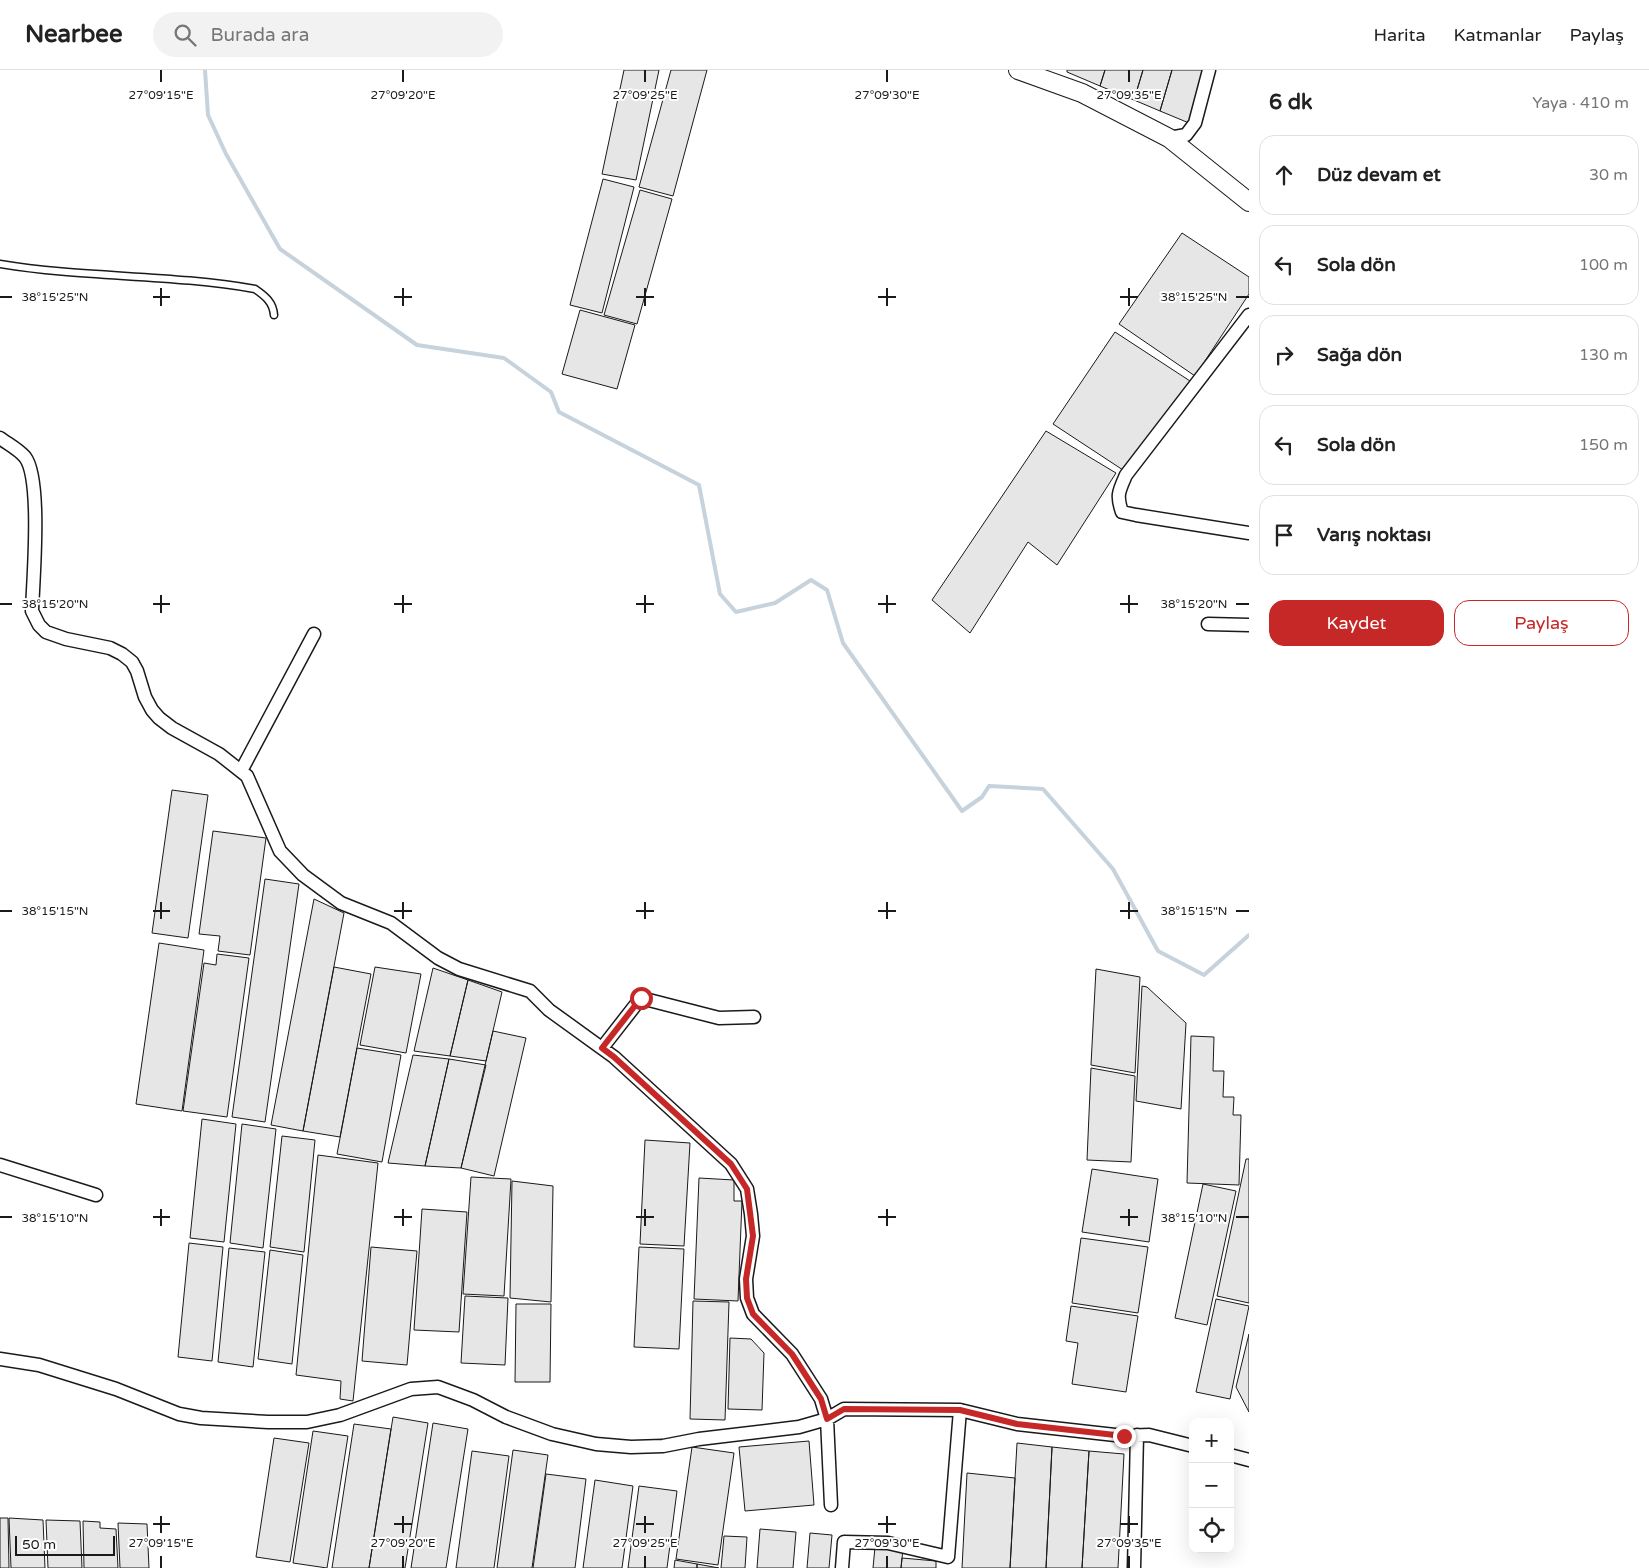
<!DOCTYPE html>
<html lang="tr">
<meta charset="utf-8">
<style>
body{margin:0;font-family:"Varela Round",sans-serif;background:#f2f2f2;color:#222}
.controls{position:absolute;right:15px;bottom:15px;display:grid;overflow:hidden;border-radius:10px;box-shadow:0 5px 20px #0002}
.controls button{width:45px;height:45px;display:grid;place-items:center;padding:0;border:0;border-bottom:1px solid #e0e0e0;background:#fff;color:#222;font:25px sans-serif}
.scale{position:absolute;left:15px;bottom:12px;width:100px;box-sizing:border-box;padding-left:5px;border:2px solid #1a1a1a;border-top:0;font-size:14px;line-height:18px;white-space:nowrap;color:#1a1a1a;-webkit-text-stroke:4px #fff;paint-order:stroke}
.stop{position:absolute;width:15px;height:15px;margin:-11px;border:4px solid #c62828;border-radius:50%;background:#fff}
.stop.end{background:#c62828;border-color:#fff;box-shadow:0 1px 5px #0008}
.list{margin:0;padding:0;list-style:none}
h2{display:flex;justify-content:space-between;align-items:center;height:65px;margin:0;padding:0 20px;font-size:21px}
h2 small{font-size:16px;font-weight:400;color:#767676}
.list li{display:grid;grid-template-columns:32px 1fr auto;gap:15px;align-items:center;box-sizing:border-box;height:80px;margin:0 10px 10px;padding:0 10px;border:1px solid #e0e0e0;border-radius:15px}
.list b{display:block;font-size:19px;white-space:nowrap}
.list em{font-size:16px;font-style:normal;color:#767676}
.actions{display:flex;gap:10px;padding:15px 20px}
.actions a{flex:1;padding:11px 0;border:1px solid #c62828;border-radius:15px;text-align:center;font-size:18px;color:#c62828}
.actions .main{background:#c62828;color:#fff}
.icon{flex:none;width:28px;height:28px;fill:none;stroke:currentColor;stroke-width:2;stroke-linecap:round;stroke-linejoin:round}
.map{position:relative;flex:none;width:1249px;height:1498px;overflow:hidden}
header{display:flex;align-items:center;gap:30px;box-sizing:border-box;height:70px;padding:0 25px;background:#fff;border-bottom:1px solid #e0e0e0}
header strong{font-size:24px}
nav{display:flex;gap:28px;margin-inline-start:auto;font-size:18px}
.search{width:350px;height:45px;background:#f2f2f2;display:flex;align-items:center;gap:12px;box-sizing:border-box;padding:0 18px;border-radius:28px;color:#767676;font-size:19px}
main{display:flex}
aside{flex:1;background:#fff}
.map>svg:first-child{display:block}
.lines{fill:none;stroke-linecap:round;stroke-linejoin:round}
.stream{stroke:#c6d2dc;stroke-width:4}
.building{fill:#e6e6e6;stroke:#1a1a1a}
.lane-casing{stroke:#1a1a1a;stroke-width:9}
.street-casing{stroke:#1a1a1a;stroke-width:15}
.secondary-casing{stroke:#1a1a1a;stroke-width:20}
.lane{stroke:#fff;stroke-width:6}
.street{stroke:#fff;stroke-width:12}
.secondary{stroke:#fff;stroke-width:18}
.route{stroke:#c62828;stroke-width:6}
.ticks{fill:none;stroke:#1a1a1a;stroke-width:2}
.ticks-label{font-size:12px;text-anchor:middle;fill:#1a1a1a;stroke:#fff;stroke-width:4;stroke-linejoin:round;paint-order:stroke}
</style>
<header>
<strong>Nearbee</strong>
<div class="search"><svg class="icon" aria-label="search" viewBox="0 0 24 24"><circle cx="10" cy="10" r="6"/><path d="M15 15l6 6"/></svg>Burada ara</div>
<nav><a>Harita</a><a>Katmanlar</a><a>Paylaş</a></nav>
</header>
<main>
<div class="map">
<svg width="1249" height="1498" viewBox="0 0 1249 1498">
<rect width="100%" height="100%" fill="#fff"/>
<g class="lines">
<!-- stream -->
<path class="stream" d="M205 0 208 45 226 84 280 179 417 275 504 288 551 322 559 342 699 415 720 524 736 542 775 533 811 510 827 520 843 573 962 741 982 727 989 716 1043 719 1113 799 1158 881 1204 905 1249 865"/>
</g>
<!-- building -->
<path class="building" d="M624 0H659L636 110 602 104Z
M671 0H707L673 126 639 117Z
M1067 0H1105L1100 16 1067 2Z
M1105 0H1143L1134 30 1100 16Z
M1143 0H1172L1160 41 1134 30Z
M1172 0H1204L1189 53 1160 41Z
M603 109 634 117 602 243 570 235Z
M640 120 672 129 637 254 604 245Z
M1182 163 1249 207V224L1195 306 1119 254Z
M580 240 635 255 617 319 562 304Z
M1115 262 1190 311 1123 400 1053 354Z
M1046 361 1116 403 1057 495 1028 472 970 563 932 530Z
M172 720 208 725 188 868 152 863Z
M213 761 266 768 250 885 218 881 220 866 199 864Z
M265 809 299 814 265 1052 232 1047Z
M314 829 344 843 303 1061 271 1055Z
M159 873 204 880 182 1041 136 1034Z
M217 884 249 888 227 1047 183 1041 204 893 216 895Z
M334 897 371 904 340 1067 303 1061Z
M375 897 421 904 406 983 360 975Z
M433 898 468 910 450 986 414 981Z
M1096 899 1140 907 1135 1003 1091 995Z
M468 910 502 922 486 991 450 986Z
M1142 916 1147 917 1186 953 1181 1039 1136 1031Z
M493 961 526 968 494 1106 461 1098Z
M1191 966 1214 967 1213 1001H1224L1223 1027H1234L1233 1045H1241L1239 1115 1187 1113Z
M357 978 401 985 382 1092 337 1084Z
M413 985 449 989 425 1096 388 1093Z
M449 989 486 995 461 1098 425 1096Z
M1091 998 1135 1006 1131 1092 1087 1090Z
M202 1049 236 1054 224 1172 190 1168Z
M242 1054 276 1059 263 1178 230 1173Z
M282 1066 315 1070 304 1182 270 1177Z
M645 1070 690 1073 684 1176 640 1174Z
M318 1085 378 1093 353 1331 340 1329 341 1311 296 1305Z
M1246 1089H1249V1233L1217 1226Z
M1092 1099 1158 1109 1149 1172 1082 1162Z
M471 1107 511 1109 504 1226 463 1224Z
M699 1108 734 1110V1131H742L738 1231 694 1229Z
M512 1111 553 1116 551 1232 510 1228Z
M1203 1114 1236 1121 1207 1255 1175 1248Z
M422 1139 467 1142 459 1262 414 1260Z
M1081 1168 1148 1177 1138 1243 1072 1233Z
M189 1173 223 1177 212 1291 178 1287Z
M371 1177 417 1181 407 1295 362 1291Z
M639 1177 684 1179 679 1279 634 1277Z
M229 1178 265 1182 253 1297 218 1292Z
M270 1180 303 1185 292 1294 258 1289Z
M465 1226 508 1228 505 1295 461 1293Z
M1216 1229 1249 1236 1230 1329 1196 1322Z
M693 1231 729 1232 725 1350 690 1349Z
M516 1234H551L550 1312H515Z
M1071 1236 1138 1246 1126 1322 1072 1314 1078 1273 1066 1271Z
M1249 1264V1342L1236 1317Z
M730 1268 751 1269 764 1283 762 1340 728 1339Z
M393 1347 428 1353 405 1498H369Z
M433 1353 468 1359 446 1498H411Z
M354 1354 391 1359 369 1498H332Z
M313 1361 348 1366 327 1498 293 1493Z
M274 1368 309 1373 290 1492 256 1487Z
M809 1371 814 1435 745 1441 739 1377Z
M1017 1373 1052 1377 1046 1498H1010Z
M692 1377 734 1383 718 1495 676 1489Z
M1052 1377 1089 1381 1082 1498H1046Z
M513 1380 548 1385 532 1498H497Z
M472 1381 509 1386 494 1498H456Z
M1089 1381 1124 1384 1118 1498H1082Z
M967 1403 1015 1408 1010 1498H962Z
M546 1404 586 1409 575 1498H533Z
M595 1410 633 1416 622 1498H583Z
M639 1416 677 1421 667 1498H628Z
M0 1448H8L9 1498H0Z
M9 1448 43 1450 45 1498H11Z
M46 1450 80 1451 82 1498H48Z
M83 1451 100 1452V1458L116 1459 118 1498H84Z
M118 1453 147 1454 149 1498H120Z
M760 1459 796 1462 793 1498H757Z
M810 1463 832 1465 829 1498H807Z
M724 1466 747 1467 745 1498H721Z
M875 1477 903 1479 901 1498H873Z
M902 1488 936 1491V1498H901Z
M675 1490 697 1494V1498H674Z
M697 1494 719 1498H697Z"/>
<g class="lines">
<defs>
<path id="lane" d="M0 194C84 208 171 204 255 219 265 226 273 232 274 245"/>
<path id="street" d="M1169 68 1186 65 1195 53 1209 0
M1249 245 1126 405C1119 421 1116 425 1122 442L1136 445 1249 463
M0 368C8 374 18 379 25 387 42 409 33 510 32 541L39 555 46 562 66 569 110 578 122 584 132 592 137 601 145 627 152 640 159 648 172 658 219 684 247 706 280 781 303 805 341 833 391 853 438 888 459 899 530 921 549 940 614 987 731 1094 747 1119 751 1144 753 1166 746 1209 747 1228 753 1244 792 1284 821 1329 827 1349 844 1339 960 1340 1017 1354 1124 1366 1149 1365 1193 1376
M1208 554 1249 555
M241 701 314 564
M602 978 641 928 719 948 754 947
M0 1095 96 1125
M0 1289 39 1295 116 1319 179 1344 201 1348 268 1352H307L340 1345 411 1319 438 1317 473 1330 506 1347 552 1364 596 1374 631 1377 663 1376 699 1369 799 1357 827 1349 831 1435
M1230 1385 1249 1390
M842 1498 844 1472 888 1473 948 1487 960 1340
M1134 1498 1137 1365"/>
<path id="secondary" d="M1018 0 1082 23 1169 68 1249 132"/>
</defs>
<!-- lane casing -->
<use href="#lane" class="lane-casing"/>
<!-- street casing -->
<use href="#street" class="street-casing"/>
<!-- secondary casing -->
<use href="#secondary" class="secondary-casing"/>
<!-- lane -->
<use href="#lane" class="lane"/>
<!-- street -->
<use href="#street" class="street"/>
<!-- secondary -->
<use href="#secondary" class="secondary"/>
</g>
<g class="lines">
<!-- route -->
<path class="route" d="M641 928 602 978 614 987 731 1094 747 1119 753 1166 746 1209 747 1228 753 1244 792 1284 821 1329 827 1349 844 1339 960 1340 1017 1354 1124 1366"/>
</g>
<!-- ticks -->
<path class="ticks" d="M161 0V12M403 0V12M645 0V12M887 0V12M1129 0V12M161 218V236M403 218V236M645 218V236M887 218V236M1129 218V236M0 227H12M153 227H170M394 227H412M636 227H654M878 227H896M1120 227H1138M1236 227H1249M161 525V543M403 525V543M645 525V543M887 525V543M1129 525V543M0 534H12M153 534H170M394 534H412M636 534H654M878 534H896M1120 534H1138M1236 534H1249M161 832V849M403 832V849M645 832V849M887 832V849M1129 832V849M0 841H12M153 841H170M394 841H412M636 841H654M878 841H896M1120 841H1138M1236 841H1249M161 1139V1156M403 1139V1156M645 1139V1156M887 1139V1156M1129 1139V1156M0 1147H12M153 1147H170M394 1147H412M636 1147H654M878 1147H896M1120 1147H1138M1236 1147H1249M161 1446V1463M403 1446V1463M645 1446V1463M887 1446V1463M1129 1446V1463M153 1454H170M394 1454H412M636 1454H654M878 1454H896M1120 1454H1138M161 1486V1498M403 1486V1498M645 1486V1498M887 1486V1498M1129 1486V1498"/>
<g class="ticks-label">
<text x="161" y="29">27°09'15"E</text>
<text x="403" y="29">27°09'20"E</text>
<text x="645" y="29">27°09'25"E</text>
<text x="887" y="29">27°09'30"E</text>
<text x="1129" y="29">27°09'35"E</text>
<text x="55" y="231">38°15'25"N</text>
<text x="1194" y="231">38°15'25"N</text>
<text x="55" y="538">38°15'20"N</text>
<text x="1194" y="538">38°15'20"N</text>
<text x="55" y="845">38°15'15"N</text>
<text x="1194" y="845">38°15'15"N</text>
<text x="55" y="1152">38°15'10"N</text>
<text x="1194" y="1152">38°15'10"N</text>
<text x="161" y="1477">27°09'15"E</text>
<text x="403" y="1477">27°09'20"E</text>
<text x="645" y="1477">27°09'25"E</text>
<text x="887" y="1477">27°09'30"E</text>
<text x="1129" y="1477">27°09'35"E</text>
</g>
</svg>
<div class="controls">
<button>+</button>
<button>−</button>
<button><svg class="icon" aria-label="locate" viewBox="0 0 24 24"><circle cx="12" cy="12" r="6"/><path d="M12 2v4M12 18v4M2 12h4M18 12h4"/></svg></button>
</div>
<div class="scale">50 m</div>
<div class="stop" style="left:641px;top:928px"></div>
<div class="stop end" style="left:1124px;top:1366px"></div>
</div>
<aside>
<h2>6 dk<small>Yaya · 410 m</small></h2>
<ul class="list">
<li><svg class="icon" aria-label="ahead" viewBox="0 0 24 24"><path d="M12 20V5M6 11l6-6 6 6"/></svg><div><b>Düz devam et</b></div><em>30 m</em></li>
<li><svg class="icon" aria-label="left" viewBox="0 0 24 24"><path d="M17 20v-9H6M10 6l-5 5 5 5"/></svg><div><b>Sola dön</b></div><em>100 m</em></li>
<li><svg class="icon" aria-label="right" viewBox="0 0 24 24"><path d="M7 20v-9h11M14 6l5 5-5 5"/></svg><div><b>Sağa dön</b></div><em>130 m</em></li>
<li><svg class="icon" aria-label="left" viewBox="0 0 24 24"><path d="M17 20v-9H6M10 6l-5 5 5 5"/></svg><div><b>Sola dön</b></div><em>150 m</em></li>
<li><svg class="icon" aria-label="arrive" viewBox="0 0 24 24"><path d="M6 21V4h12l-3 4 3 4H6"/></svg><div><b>Varış noktası</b></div></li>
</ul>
<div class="actions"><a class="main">Kaydet</a><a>Paylaş</a></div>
</aside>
</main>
